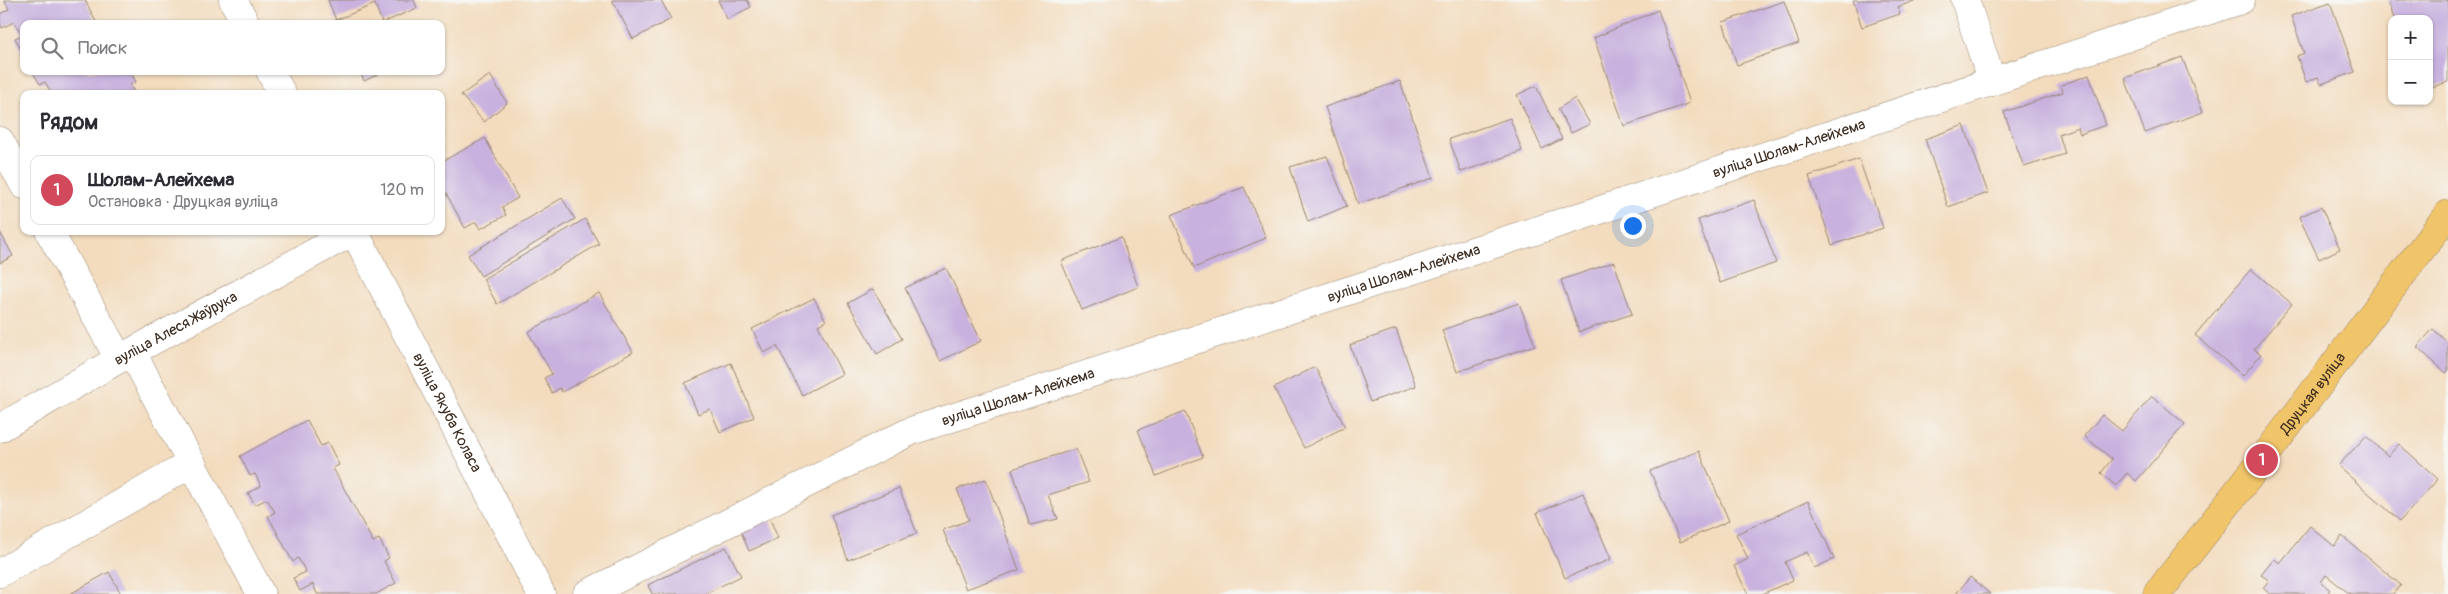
<!DOCTYPE html>
<html lang="ru">
<meta charset="utf-8">
<style>
body{margin:0;font-family:Pangolin,sans-serif;background:#f7f7f7;color:#2b2b33}
.controls{position:absolute;right:15px;top:15px;display:grid;overflow:hidden;border-radius:10px;box-shadow:0 1px 4px #0004}
.controls button{width:45px;height:45px;display:grid;place-items:center;padding:0;border:0;border-bottom:1px solid #e1e1e2;background:#fff;color:#2b2b33;font:25px sans-serif}
.you{position:absolute;left:1632px;top:225px;width:18px;height:18px;margin:-12px;border:4px solid #fff;border-radius:50%;background:#1a73e8;box-shadow:0 0 0 8px #1a73e833}
.badge{display:grid;place-items:center;width:32px;height:32px;border-radius:50%;background:#d1495b;color:#fff;font-size:16px;font-weight:700}
.pin{position:absolute;translate:-50% -50%;border:2px solid #fff;box-shadow:0 1px 5px #0006}
.list{margin:0;padding:0;list-style:none}
h2{display:flex;justify-content:space-between;align-items:center;height:65px;margin:0;padding:0 20px;font-size:21px}
h2 small{font-size:16px;font-weight:400;color:#7c7c81}
.list li{display:grid;grid-template-columns:32px 1fr auto;gap:15px;align-items:center;box-sizing:border-box;height:70px;margin:0 10px 10px;padding:0 10px;border:1px solid #e1e1e2;border-radius:10px}
.list b{display:block;font-size:19px;white-space:nowrap}
.list p{margin:0;font-size:16px;white-space:nowrap;color:#7c7c81}
.list em{font-size:16px;font-style:normal;color:#7c7c81}
.icon{flex:none;width:28px;height:28px;fill:none;stroke:currentColor;stroke-width:2;stroke-linecap:round;stroke-linejoin:round}
.map{position:relative;flex:none;width:2448px;height:594px;overflow:hidden}
.search{position:absolute;background:#fff;box-shadow:0 1px 4px #0004;left:20px;top:20px;width:425px;height:55px;display:flex;align-items:center;gap:12px;box-sizing:border-box;padding:0 18px;border-radius:10px;color:#7c7c81;font-size:19px}
.panel{position:absolute;background:#fff;box-shadow:0 1px 4px #0004;left:20px;top:90px;width:425px;height:145px;border-radius:10px}
.map>svg:first-child{display:block}
.building{fill:#c8b1de}
.lines{fill:none;stroke-linecap:round;stroke-linejoin:round}
.minor-casing{stroke:#97836e;stroke-width:29}
.major-casing{stroke:#97836e;stroke-width:29}
.minor{stroke:#fff;stroke-width:28}
.major{stroke:#f0c469;stroke-width:28}
.labels{text-anchor:middle;dominant-baseline:central;stroke-width:4.5;stroke-linejoin:round;paint-order:stroke}
.street-label{font-size:15px;fill:#3b2a1e;stroke:#f6f6f2}
</style>
<div class="map">
<svg width="2448" height="594" viewBox="0 0 2448 594">
<rect width="100%" height="100%" fill="#f6f6f2"/>
<filter id="ink" filterUnits="userSpaceOnUse"><feTurbulence type="fractalNoise" baseFrequency=".02" numOctaves="2"/><feDisplacementMap in="SourceGraphic" scale="10" xChannelSelector="R" yChannelSelector="G"/><feConvolveMatrix kernelMatrix="1 2 1 2 8 2 1 2 1" color-interpolation-filters="sRGB"/></filter>
<filter id="wash" filterUnits="userSpaceOnUse"><feTurbulence type="fractalNoise" baseFrequency=".0096" numOctaves="4" result="noise"/><feDisplacementMap in="SourceGraphic" scale="20" xChannelSelector="R" yChannelSelector="G"/><feGaussianBlur stdDeviation="1.12" result="paint"/><feColorMatrix in="noise" values="0 0 0 0 0 0 0 0 0 0 0 0 0 0 0 0 0 1.4 0 .05"/><feComposite in="paint" operator="in"/></filter>
<g filter="url(#wash)">
<rect width="100%" height="100%" fill="#f3dcbe"/>
<g id="blocks">
<!-- building -->
<path class="building" d="M4 0H85L97 24H24V55L15 38 22 35 14 22 2 28 0 24V14L9 9Z
M328 0H414L417 8 382 23 375 4 336 20Z
M612 0H661L671 19 633 39Z
M718 0H747L751 7 727 19Z
M1853 0H1917L1898 7 1900 14 1862 27Z
M2388 0H2448V82L2429 88V19H2394Z
M1784 1 1799 43 1737 65 1723 22Z
M2330 2 2355 72 2321 84 2318 77 2306 82 2297 56 2304 53 2291 16Z
M1658 10 1690 103 1624 126 1594 38Z
M2182 57 2203 112 2145 133 2125 78Z
M32 71H130L136 82 130 85 135 94H52L45 82 40 84Z
M360 71H385L364 81Z
M490 75 507 103 484 122 461 95Z
M2089 75 2106 125 2080 134 2078 127 2059 134 2065 154 2024 167 2004 112 2063 92 2061 85Z
M1400 81 1433 178 1358 204 1325 107Z
M1536 86 1562 139 1542 149 1517 95Z
M1575 98 1590 124 1571 133 1558 109Z
M1510 118 1522 151 1461 172 1449 139Z
M1964 125 1988 193 1948 207 1925 139Z
M485 138 518 198 502 207 506 215 480 229 476 222 465 228 441 184V162Z
M1327 156 1347 206 1308 222 1290 167Z
M1859 159 1883 228 1832 245 1809 176Z
M1244 187 1266 238 1194 268 1171 215Z
M562 198 575 219 481 276 468 255Z
M1754 200 1776 263 1720 283 1698 220Z
M2321 207 2340 249 2319 259 2299 217Z
M585 219 599 244 497 304 483 279Z
M0 232 13 256 0 263Z
M1121 237 1138 287 1082 310 1061 261Z
M1614 262 1632 314 1579 332 1561 280Z
M946 268 981 341 940 361 905 288Z
M2251 269 2292 304 2254 349 2261 354 2243 376 2195 335Z
M873 289 902 339 877 354 848 303Z
M599 293 633 352 562 392 560 388 552 393 544 378 552 374 528 332Z
M814 298 826 321 818 325 842 374 802 395 777 346 764 353 752 329Z
M1519 303 1535 345 1457 372 1442 330Z
M1396 329 1416 386 1370 402 1350 345Z
M2433 329 2448 343V371L2446 373 2417 347Z
M731 363 754 417 720 432 710 409 698 414 685 383Z
M1315 367 1345 427 1304 448 1274 388Z
M2152 396 2185 424 2136 481 2127 473 2116 486 2101 473 2112 459 2084 436 2102 415 2122 431Z
M1185 411 1203 457 1156 476 1138 430Z
M307 420 321 446 328 443 339 465 333 468 373 542 379 539 389 558 384 561 396 583 376 594H317L313 584 300 591 293 578 306 572 298 558 293 562 268 516 275 512 267 499 255 505 248 493 261 486 255 474 250 476 240 456Z
M2366 436 2388 456 2399 444 2438 479 2400 521 2338 466Z
M1076 449 1089 482 1048 495 1058 519 1030 525 1012 469Z
M1699 451 1729 521 1680 542 1650 471Z
M986 479 1019 570 966 589 943 530 969 520 957 489Z
M899 488 917 533 848 560 831 515Z
M1583 493 1611 559 1565 578 1537 513Z
M1808 501 1834 559 1814 568 1807 552 1785 562 1793 580 1762 594H1748L1734 566 1748 559 1736 534Z
M769 517 778 538 749 551 740 529Z
M2310 526 2334 546 2342 536 2401 585 2393 594H2350L2326 575 2321 582 2330 590 2326 594H2270L2263 588 2269 580 2261 575 2274 559 2280 563Z
M726 547 741 576 705 594H652L648 585Z
M109 572 121 594H70Z
M1970 577 1990 594H1956Z"/>
</g>
</g>
<g filter="url(#ink)">
<use href="#blocks" fill-opacity="0" stroke="#97836e" stroke-width="1"/>
<g class="lines">
<defs>
<g id="minor">
<path d="M233 0 246 24"/>
<path d="M1965 0 1992 82"/>
<path d="M270 71 282 94"/>
<path d="M0 141 24 185"/>
<path d="M49 231 119 359"/>
<path id="s1" d="M354 231 541 594"/>
<path d="M132 352 261 594"/>
<path id="s2" d="M0 428 119 359 354 231"/>
<path d="M0 573 192 463"/>
<path id="s3" d="M587 594 911 431 1594 212 2241 0"/>
</g>
<g id="major">
<path id="s4" d="M2157 594 2262 460 2448 214"/>
</g>
</defs>
<!-- minor casing -->
<use href="#minor" class="minor-casing"/>
<!-- major casing -->
<use href="#major" class="major-casing"/>
<!-- minor -->
<use href="#minor" class="minor"/>
<!-- major -->
<use href="#major" class="major"/>
</g>
</g>
<g class="labels">
<!-- street labels -->
<g class="street-label">
<text stroke="none"><textPath href="#s3" startOffset="1285">вуліца Шолам-Алейхема</textPath></text>
<text stroke="none"><textPath href="#s3" startOffset="880">вуліца Шолам-Алейхема</textPath></text>
<text stroke="none"><textPath href="#s2" startOffset="202">вуліца Алеся Жаўрука</textPath></text>
<text stroke="none"><textPath href="#s4" startOffset="254">Друцкая вуліца</textPath></text>
<text stroke="none"><textPath href="#s3" startOffset="475">вуліца Шолам-Алейхема</textPath></text>
<text stroke="none"><textPath href="#s1" startOffset="204">вуліца Якуба Коласа</textPath></text>
</g>
</g>
</svg>
<div class="controls">
<button>+</button>
<button>−</button>
</div>
<div class="you"></div>
<div class="pin badge" style="left:2262px;top:460px">1</div>
<div class="search"><svg class="icon" aria-label="search" viewBox="0 0 24 24"><circle cx="10" cy="10" r="6"/><path d="M15 15l6 6"/></svg>Поиск</div>
<section class="panel">
<h2>Рядом<small></small></h2>
<ul class="list">
<li><span class="badge">1</span><div><b>Шолам-Алейхема</b><p>Остановка · Друцкая вуліца</p></div><em>120 m</em></li>
</ul>
</section>
</div>
